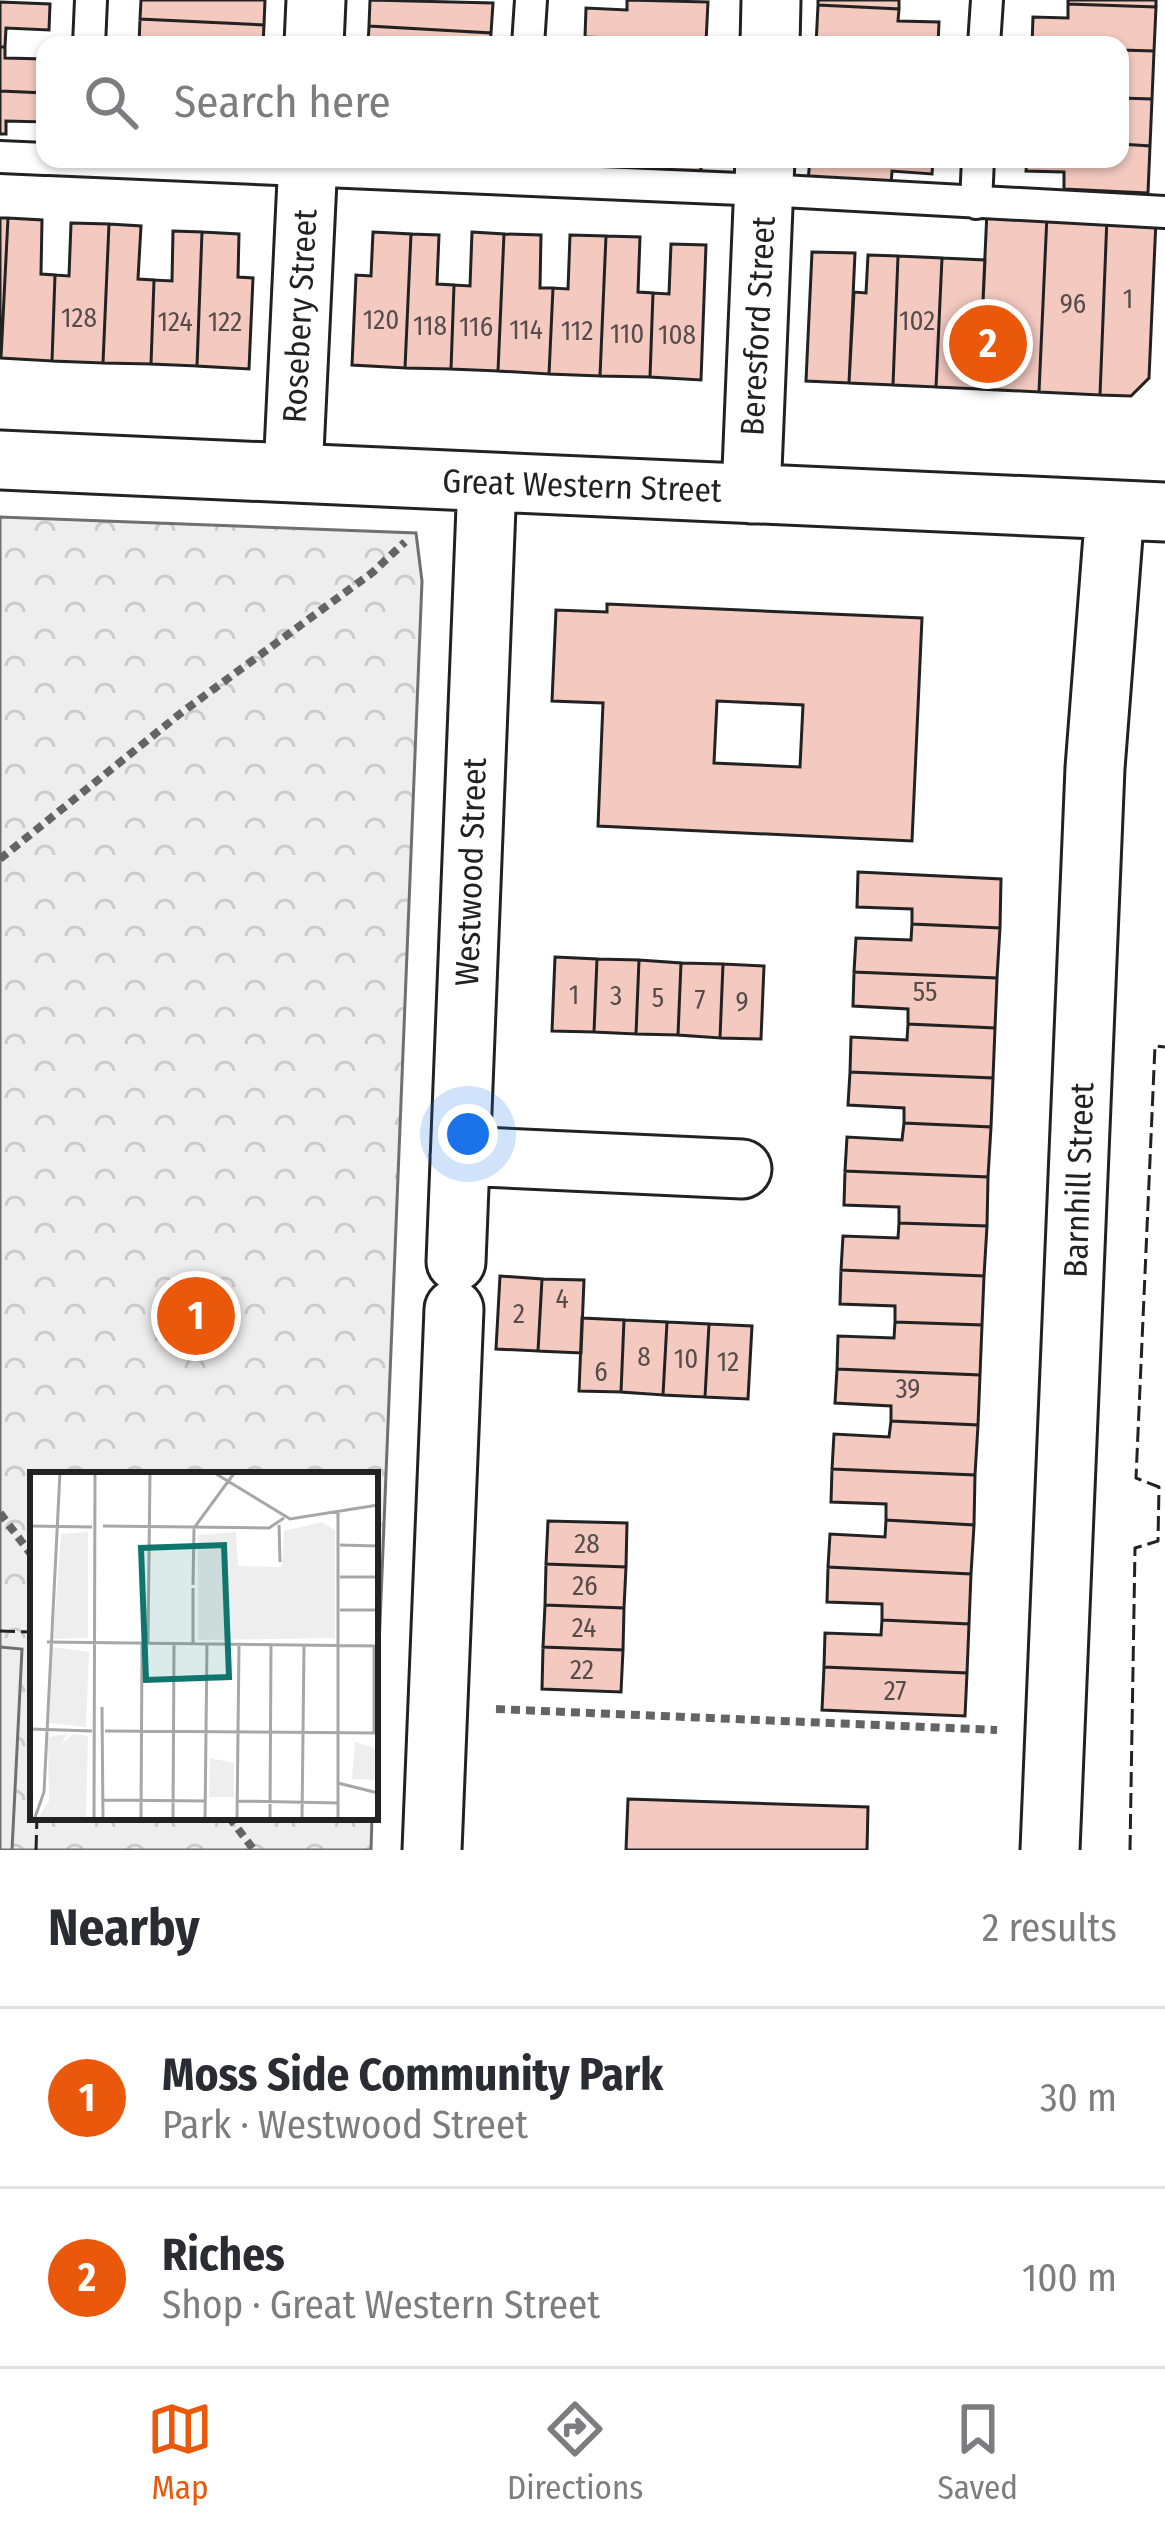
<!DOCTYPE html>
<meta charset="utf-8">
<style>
body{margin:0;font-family:"Fira Sans Condensed",sans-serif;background:#f7f7f7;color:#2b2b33}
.you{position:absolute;left:468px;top:1134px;width:42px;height:42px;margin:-30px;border:9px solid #fff;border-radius:50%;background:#1a73e8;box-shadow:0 0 0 18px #1a73e833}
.badge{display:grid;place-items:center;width:78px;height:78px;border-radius:50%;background:#ea580c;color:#fff;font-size:39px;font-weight:700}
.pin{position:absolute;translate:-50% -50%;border:6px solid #fff;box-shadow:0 3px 12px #0006}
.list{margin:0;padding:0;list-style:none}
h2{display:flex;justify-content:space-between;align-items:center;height:156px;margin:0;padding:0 48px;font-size:51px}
h2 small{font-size:39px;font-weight:400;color:#7c7c81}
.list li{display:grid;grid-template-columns:78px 1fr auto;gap:36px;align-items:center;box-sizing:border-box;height:180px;padding:0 48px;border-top:3px solid #e1e1e2}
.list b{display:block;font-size:45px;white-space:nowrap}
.list p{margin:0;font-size:39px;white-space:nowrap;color:#7c7c81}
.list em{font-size:39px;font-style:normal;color:#7c7c81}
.icon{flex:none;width:66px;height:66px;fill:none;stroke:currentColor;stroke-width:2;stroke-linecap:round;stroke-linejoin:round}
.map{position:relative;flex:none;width:1165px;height:1850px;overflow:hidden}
.search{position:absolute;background:#fff;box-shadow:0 3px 9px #0004;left:36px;right:36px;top:36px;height:132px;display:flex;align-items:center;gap:30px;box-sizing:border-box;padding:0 42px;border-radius:24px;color:#7c7c81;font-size:45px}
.sheet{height:516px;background:#fff}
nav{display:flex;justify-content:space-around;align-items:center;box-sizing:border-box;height:168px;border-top:3px solid #e1e1e2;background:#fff;font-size:33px;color:#7c7c81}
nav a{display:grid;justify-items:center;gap:6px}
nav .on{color:#ea580c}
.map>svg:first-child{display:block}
.forest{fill:url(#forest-crowns);stroke:#6f6f6f;stroke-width:3}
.pitch{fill:#eee;stroke:#6f6f6f;stroke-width:3}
.building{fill:#f3c9c0;stroke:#222;stroke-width:3;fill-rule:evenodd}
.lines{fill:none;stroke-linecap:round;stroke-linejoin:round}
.service-casing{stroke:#222;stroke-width:36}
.minor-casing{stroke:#222;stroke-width:63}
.path{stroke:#646464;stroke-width:8;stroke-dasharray:9 6;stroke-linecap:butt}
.service{stroke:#fff;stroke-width:30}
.minor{stroke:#fff;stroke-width:57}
.fence{stroke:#222;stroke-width:3;stroke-dasharray:15 6;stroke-linecap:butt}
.labels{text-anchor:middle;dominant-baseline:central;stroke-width:9;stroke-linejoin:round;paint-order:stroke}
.number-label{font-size:27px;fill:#564c4a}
.street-label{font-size:33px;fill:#222;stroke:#fff}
.inset-road{fill:none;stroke:#a7a7a7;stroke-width:3}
.view{fill:#0f766e;fill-opacity:0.15;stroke:#0f766e;stroke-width:6}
.inset-edge{fill:none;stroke:#222;stroke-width:6}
</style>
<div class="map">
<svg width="1165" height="1850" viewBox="0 0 1165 1850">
<defs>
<pattern id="forest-crowns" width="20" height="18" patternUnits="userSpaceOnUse" patternTransform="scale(3)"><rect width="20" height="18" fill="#eee"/><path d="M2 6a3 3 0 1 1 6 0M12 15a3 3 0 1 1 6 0" fill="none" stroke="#ccc"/></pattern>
</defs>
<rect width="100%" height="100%" fill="#fff"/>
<!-- forest -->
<path class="forest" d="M0 517 416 533 422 581 375 1747V1475H33V1817H372L371 1850H0Z"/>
<!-- pitch -->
<path class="pitch" d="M0 1647 22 1649 12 1850H0Z"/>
<!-- building -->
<path class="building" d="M141 0H265L264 25 140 19Z
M370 0 493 3 491 33 369 26Z
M627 0 708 2 706 42 585 37 586 8 627 10Z
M818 0H899V9L818 5Z
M1068 0H1156V7L1068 4Z
M0 2 50 4 49 30 6 28 5 47H0Z
M1068 4 1156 7 1154 51 1120 50V45H1032L1033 17 1068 18Z
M818 5 899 9 898 21 939 22 938 45H816Z
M140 19 264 25 263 45 139 44Z
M369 26 491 33 490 45H368Z
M585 37 706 42V45H584Z
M0 47H5V58L45 59V93L0 91Z
M1120 50 1154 51 1152 99 1120 98Z
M0 91 45 93V122L6 121V134H0Z
M1120 98 1152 99 1150 146 1120 144Z
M1120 144 1150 146 1148 193 1064 189V172L1026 171 1027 159H1120Z
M578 159H701V179L617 175 618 161Z
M810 159H933L932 174 892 171 891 185 808 181Z
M987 211 1047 215 1039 392 979 389Z
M1047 215 1107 217 1100 395 1039 392Z
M1107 217 1156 220 1149 378 1131 396 1100 395Z
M0 218H8L1 358H0Z
M8 218 42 220 41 274 55 275 52 361 1 358Z
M71 223 109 224 103 363 52 361 55 275 69 276Z
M109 224 141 226 138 279 154 280 151 364 103 363Z
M173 231 202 232 197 366 151 364 154 280 172 281Z
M202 232 239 234 238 277 253 278 249 369 197 366Z
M373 232 411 234 405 368 352 365 356 275 371 276Z
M472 232 504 234 498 371 451 369 454 285 470 286Z
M411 234 439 235 437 284 454 285 451 369 405 368Z
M504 234 541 235 540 288H553L549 374 498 371Z
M570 235 606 236 600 376 549 374 553 288 568 289Z
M606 236 640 237 638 292 653 293 650 377 600 376Z
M671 244 706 245 701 380 650 377 653 293 669 294Z
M812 252 855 253 849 383 806 381Z
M868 255 898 256 893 385 849 383 854 292 866 293Z
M898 256 942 258 936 387 893 385Z
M942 258 985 260 979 389 936 387Z
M607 604 922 618 912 841 598 826 603 703 552 701 556 610 607 612ZM717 701 803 705 800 767 714 763Z
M858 872 1001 879 1000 928 912 924V909L857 907Z
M912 924 1000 928 997 978 854 972 856 938 911 940Z
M555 957 597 959 594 1032 552 1031Z
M597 959 639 960 636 1034 594 1032Z
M639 960 681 963 678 1035 636 1034Z
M681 963 723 964 720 1038 678 1035Z
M723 964 764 966 761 1039 720 1038Z
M854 972 997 978 995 1028 908 1024V1009L853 1006Z
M908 1024 995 1028 993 1078 850 1072 851 1037 907 1040Z
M850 1072 993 1078 991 1127 904 1123V1108L848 1105Z
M904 1123 991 1127 988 1177 845 1171 847 1137 902 1140Z
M845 1171 988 1177 987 1226 899 1223V1207L844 1205Z
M899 1223 987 1226 984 1276 841 1270 843 1236 898 1238Z
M841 1270 984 1276 982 1325 895 1322V1306L840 1304Z
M500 1276 542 1279 538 1351 496 1349Z
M542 1279 584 1280 581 1353 538 1351Z
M582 1318 624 1320 621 1392 579 1391Z
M624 1320 667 1322 663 1395 621 1392Z
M667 1322 709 1324 705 1397 663 1395Z
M895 1322 982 1325 980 1375 837 1369 838 1336 894 1338Z
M709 1324 752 1326 748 1399 705 1397Z
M837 1369 980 1375 978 1425 891 1421V1406L835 1403Z
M891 1421 978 1425 975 1475 832 1469 834 1434 889 1437Z
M832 1469 975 1475 974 1525 886 1520V1504L831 1502Z
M886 1520 974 1525 971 1574 828 1567 830 1534 885 1537Z
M548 1521 627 1523 626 1567 546 1564Z
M546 1564 626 1567 624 1608 545 1605Z
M828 1567 971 1574 969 1624 882 1620V1604L827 1602Z
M545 1605 624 1608 623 1650 543 1647Z
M882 1620 969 1624 967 1673 824 1667 825 1633 881 1635Z
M543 1647 623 1650 621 1692 542 1689Z
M824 1667 967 1673 965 1716 822 1710Z
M628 1799 868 1807 867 1850H626Z"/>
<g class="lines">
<defs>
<path id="service" d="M89 45 91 0
M528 45 531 0
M984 45 987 0
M0 157 45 159
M49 159 764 190 1165 212
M976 203 978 159"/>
<path id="minor" d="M314 45 316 0
M770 45 771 0
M0 460 1165 512
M293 473 308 159
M751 494 765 159
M460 1156 742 1169
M456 1262 487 482
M432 1850 454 1309
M1050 1850 1095 768 1115 510"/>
</defs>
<!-- service casing -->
<use href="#service" class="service-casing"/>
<!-- minor casing -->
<use href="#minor" class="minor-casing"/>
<!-- path -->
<path class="path" d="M0 859 181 713 373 572 405 542
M0 1513 33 1557
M496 1709 997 1730
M229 1817 254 1850"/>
<!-- service -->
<use href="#service" class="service"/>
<!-- minor -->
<use href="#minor" class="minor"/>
<!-- fence -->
<path class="fence" d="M0 1631 33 1632
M36 1850 37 1817
M1130 1850 1135 1548 1158 1541 1159 1487 1136 1478 1155 1046 1165 1047"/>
</g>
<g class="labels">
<!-- number labels -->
<g class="number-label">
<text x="1128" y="299">1</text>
<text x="1073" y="304">96</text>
<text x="79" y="318">128</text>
<text x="381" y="320">120</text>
<text x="917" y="321">102</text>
<text x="175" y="322">124</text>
<text x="225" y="322">122</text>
<text x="430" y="326">118</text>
<text x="476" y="327">116</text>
<text x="526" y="330">114</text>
<text x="577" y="331">112</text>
<text x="627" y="334">110</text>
<text x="677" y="335">108</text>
<text x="925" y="992">55</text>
<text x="574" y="995">1</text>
<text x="616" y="996">3</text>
<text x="658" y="998">5</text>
<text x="700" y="1000">7</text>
<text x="742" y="1002">9</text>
<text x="562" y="1299">4</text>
<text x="519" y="1314">2</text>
<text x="644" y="1357">8</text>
<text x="686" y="1359">10</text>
<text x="728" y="1362">12</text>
<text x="601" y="1372">6</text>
<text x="908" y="1389">39</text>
<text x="587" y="1544">28</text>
<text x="585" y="1586">26</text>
<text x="584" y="1628">24</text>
<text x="582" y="1670">22</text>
<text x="895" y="1691">27</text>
</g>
<!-- street labels -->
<g class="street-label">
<text transform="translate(300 316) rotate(-87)">Rosebery Street</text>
<text transform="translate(758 326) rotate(-87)">Beresford Street</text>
<text transform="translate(582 486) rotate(2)">Great Western Street</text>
<text transform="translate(471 872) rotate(-88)">Westwood Street</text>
<text transform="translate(1079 1180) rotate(-88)">Barnhill Street</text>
</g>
</g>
<!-- overview -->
<g transform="translate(30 1472)">
<rect width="348" height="348" fill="#fff"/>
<path d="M58 60V166L23 167 31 62ZM22 175 59 180 56 255 19 251ZM38 262 30 273 43 262 58 264 56 347 7 348 19 329 18 265ZM325 270 348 277V308L322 307Z" fill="#eee"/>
<path d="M292 50 305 58V166L168 168V63L206 60 208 94 252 95 254 59ZM180 286 204 291V325H179Z" fill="#eee"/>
<path class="inset-road" d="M183 0 260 47 348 33M249 53 250 90M0 54 62 55M73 54 239 56 254 46M310 73 348 74M310 105H348M163 113 164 56 205 0M310 138H348M17 170 348 174M118 170 120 0M163 172V116M72 235 73 348M0 257 62 259M75 259 348 261M344 261V175M308 311 348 321M72 328 176 329M208 329 308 331M4 348 14 320 30 0M64 348 65 0M111 348 112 172M143 348 144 172M175 348 177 172M207 348 209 173M240 348 241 173M272 348 274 173M308 348V40"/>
<path class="view" d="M194 73 199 205 116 208 111 76Z"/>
<rect width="348" height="348" class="inset-edge"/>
</g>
</svg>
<div class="you"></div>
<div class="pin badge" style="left:196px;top:1316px">1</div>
<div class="pin badge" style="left:988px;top:344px">2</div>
<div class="search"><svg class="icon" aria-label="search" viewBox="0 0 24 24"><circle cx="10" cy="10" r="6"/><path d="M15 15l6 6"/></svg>Search here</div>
</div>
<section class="sheet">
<h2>Nearby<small>2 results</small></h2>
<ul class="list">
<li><span class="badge">1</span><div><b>Moss Side Community Park</b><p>Park · Westwood Street</p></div><em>30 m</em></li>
<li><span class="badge">2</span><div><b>Riches</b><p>Shop · Great Western Street</p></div><em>100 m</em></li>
</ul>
</section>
<nav>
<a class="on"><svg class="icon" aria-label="map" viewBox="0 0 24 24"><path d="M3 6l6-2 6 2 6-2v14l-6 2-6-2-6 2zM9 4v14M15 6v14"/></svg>Map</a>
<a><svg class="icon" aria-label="directions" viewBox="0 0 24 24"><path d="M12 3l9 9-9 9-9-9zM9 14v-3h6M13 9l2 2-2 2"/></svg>Directions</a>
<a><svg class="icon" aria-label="saved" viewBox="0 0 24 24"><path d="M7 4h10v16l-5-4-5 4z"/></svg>Saved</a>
</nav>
